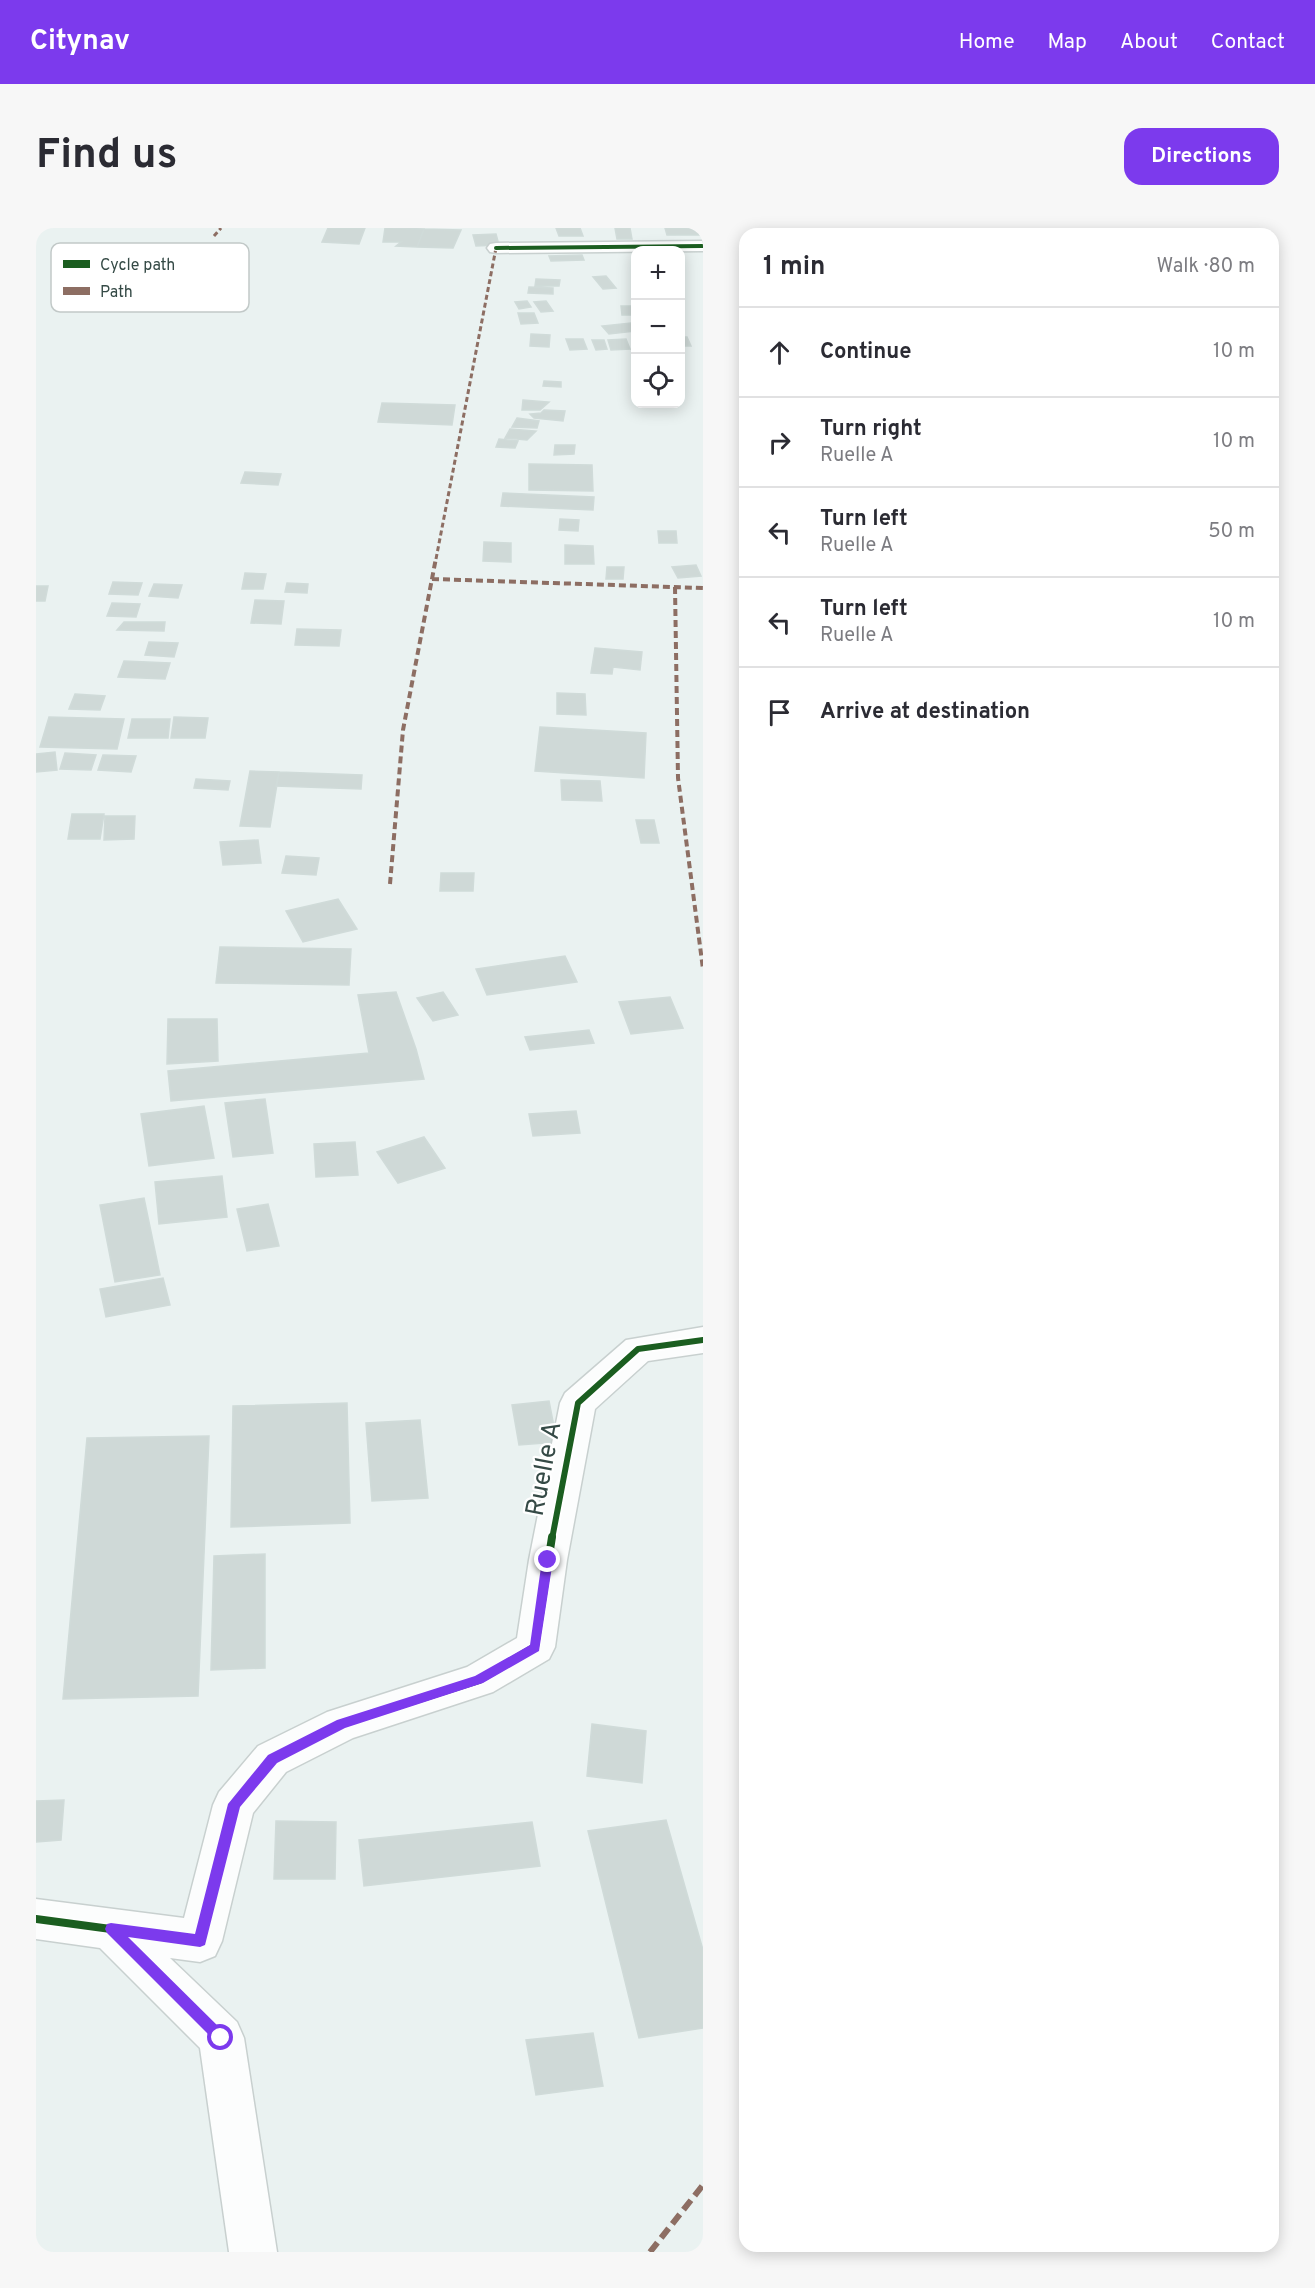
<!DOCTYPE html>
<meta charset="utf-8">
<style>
body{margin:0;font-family:Overpass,sans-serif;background:#f7f7f7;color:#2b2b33}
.controls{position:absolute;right:18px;top:18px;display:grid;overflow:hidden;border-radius:12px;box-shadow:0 3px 15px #0003}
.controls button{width:54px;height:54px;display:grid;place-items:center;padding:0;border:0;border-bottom:2px solid #e1e1e2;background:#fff;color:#2b2b33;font:30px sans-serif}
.stop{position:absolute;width:18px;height:18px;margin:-14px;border:4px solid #7c3aed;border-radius:50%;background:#fff}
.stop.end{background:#7c3aed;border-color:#fff;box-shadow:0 2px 6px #0008}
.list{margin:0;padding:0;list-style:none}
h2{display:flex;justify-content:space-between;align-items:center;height:78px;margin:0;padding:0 24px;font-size:26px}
h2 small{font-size:20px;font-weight:400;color:#7c7c81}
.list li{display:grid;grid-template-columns:39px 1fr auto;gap:18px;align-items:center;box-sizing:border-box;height:90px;padding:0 24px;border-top:2px solid #e1e1e2}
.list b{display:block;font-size:22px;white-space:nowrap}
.list p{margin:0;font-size:20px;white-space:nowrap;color:#7c7c81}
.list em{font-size:20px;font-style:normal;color:#7c7c81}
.icon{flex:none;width:33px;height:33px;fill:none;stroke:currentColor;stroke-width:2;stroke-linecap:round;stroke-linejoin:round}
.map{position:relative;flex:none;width:667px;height:2024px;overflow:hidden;border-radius:18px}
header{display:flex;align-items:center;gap:36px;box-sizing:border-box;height:84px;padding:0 30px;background:#7c3aed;color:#fff}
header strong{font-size:28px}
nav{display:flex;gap:33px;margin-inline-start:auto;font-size:21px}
.intro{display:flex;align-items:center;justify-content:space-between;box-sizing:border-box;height:144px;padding:0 36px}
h1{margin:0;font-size:42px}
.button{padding:15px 27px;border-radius:18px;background:#7c3aed;color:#fff;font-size:21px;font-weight:700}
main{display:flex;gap:36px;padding:0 36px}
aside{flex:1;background:#fff;border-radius:18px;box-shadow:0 3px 15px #0003}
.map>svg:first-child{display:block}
.building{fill:#cfd9d7;stroke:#d0dbd9;stroke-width:1.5}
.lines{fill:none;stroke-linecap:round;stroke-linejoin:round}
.street-casing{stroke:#c8d0cf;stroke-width:3}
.street{fill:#fcfdfd;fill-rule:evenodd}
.quiet-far2{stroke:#8d6e63;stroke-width:3;stroke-dasharray:5 3;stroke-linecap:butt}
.quiet-far1{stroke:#8d6e63;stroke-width:4;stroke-dasharray:7 4;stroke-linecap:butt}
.quiet{stroke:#8d6e63;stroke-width:6;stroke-dasharray:12 6;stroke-linecap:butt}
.cycleway-far2-casing{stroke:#fff;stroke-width:6}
.cycleway-far1-casing{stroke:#fff;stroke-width:10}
.cycleway-casing{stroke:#fff;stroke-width:11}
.cycleway-far2{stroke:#1b5e20;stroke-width:4}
.cycleway-far1{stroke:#1b5e20;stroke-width:6}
.cycleway{stroke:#1b5e20;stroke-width:8}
.route{fill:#7c3aed}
.labels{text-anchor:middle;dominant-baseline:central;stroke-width:4.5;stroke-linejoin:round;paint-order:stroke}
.near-street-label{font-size:26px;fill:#354a46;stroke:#fff}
.key{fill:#fff;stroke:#c2c9c8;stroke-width:1.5}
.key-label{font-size:16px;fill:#354a46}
</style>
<header>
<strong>Citynav</strong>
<nav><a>Home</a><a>Map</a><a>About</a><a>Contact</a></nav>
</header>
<div class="intro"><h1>Find us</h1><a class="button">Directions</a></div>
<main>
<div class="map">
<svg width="667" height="2024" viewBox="0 0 667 2024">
<rect width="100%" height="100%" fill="#eaf2f1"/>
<!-- building -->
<path class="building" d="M292 0H329L323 16 286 14Z
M349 0H356L388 1 381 19 360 18 365 14H347Z
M520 0H544L547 8H523Z
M579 0H594L596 11H581Z
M629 0H667V7H631Z
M388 1 425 2 417 20 381 19Z
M460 6 463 17 440 18 437 7Z
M546 27 548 32 515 33 513 28Z
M570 48 580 60 567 61 557 49Z
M500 51 524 52 523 58H499Z
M493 59 517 60V66L492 65Z
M491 73 495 79 483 81 479 74Z
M510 73 517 83 505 84 498 74Z
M585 78H600V87H586Z
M482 85H498L502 95 485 96Z
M595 95 600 103 573 106 566 98Z
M495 106 514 107 513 119 494 118Z
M644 109H651L655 118H644Z
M530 111H547L551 121 534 122Z
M590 111 594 121 575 122 572 112Z
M556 112H568L571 121 560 122Z
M508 153 525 154V159L507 158Z
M487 172 513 174 504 182H486Z
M346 175 419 177 416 197 342 194Z
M508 182 529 183 527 193 498 190 494 186 505 185Z
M481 190 503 193 501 200 476 199Z
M474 201 500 203 491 212 469 210Z
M463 211 482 213 479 220 460 219Z
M519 217H539L538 226 518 227Z
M493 236 556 237 557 263 493 262Z
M209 244 245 246 242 257 205 255Z
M467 265 558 269 557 282 465 278Z
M524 291 543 292 542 303 523 302Z
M622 303H640L641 315H623Z
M448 314 475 315V334L447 333Z
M529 317 557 318 558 336H529Z
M660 337 665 348 642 350 636 339Z
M571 339H588L587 351H570Z
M209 345 230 346 227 361H206Z
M77 354 106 355 102 367 73 366Z
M251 355 272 356 271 365 249 364Z
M118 356 146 357 142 370 113 368Z
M0 358H12L9 373H0Z
M219 372 248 373 245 396 215 395Z
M76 375 104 376 100 389 71 388Z
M88 394H129L128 403 81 402Z
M261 401 305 402 303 418 259 417Z
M113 414 142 415 138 429 109 427Z
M559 420 606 424 604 442 577 439 576 446 555 445Z
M88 433 134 435 129 451 82 449Z
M521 465 549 466 550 487 521 486Z
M39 466 69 468 64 482 33 481Z
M13 489 88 491 81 521 4 519Z
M138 489 172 490 169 510H135Z
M96 491H134L132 510H92Z
M504 499 610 505 608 550 499 543Z
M19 524 21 542 0 544V526Z
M29 525 60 527 55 542 24 541Z
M67 527 100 528 95 544 62 542Z
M214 543 243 544 234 599 204 598Z
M243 544 326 547 325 561 240 558Z
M160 551 194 553 192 562 158 560Z
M525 552 564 553 566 573 526 572Z
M36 586H68L64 611H32Z
M69 588H99L98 611 68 612Z
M600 592H618L623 615H605Z
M222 612 225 635 187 637 184 614Z
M250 628 283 630 280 647 246 645Z
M405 645H438L437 663H404Z
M302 671 321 701 267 714 250 683Z
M184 719 315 721 313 757 180 755Z
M529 728 541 754 451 767 440 741Z
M360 764 380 821 388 851 135 873 132 843 333 825 322 767Z
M407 764 422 787 397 793 381 770Z
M634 769 647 800 595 806 583 774Z
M132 791H181L182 833 131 836Z
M553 802 558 815 494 822 489 809Z
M229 871 237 925 197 929 189 875Z
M168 878 178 930 113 938 105 886Z
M540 883 544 905 497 908 493 886Z
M388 909 409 940 362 955 341 924Z
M319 914 322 947 280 949 278 916Z
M186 948 191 989 123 996 119 954Z
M108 970 124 1047 79 1054 64 977Z
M232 976 243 1018 211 1023 201 981Z
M127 1050 134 1077 70 1089 64 1061Z
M513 1173 521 1214 483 1217 476 1177Z
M311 1175 314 1295 195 1299 197 1178Z
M384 1192 392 1270 336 1273 330 1195Z
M173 1208 162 1468 27 1471 51 1210Z
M229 1326V1440L175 1442 178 1328Z
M556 1496 610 1503 606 1555 551 1548Z
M28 1572 25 1612 0 1614V1573Z
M630 1592 667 1722V1800L603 1810 552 1603Z
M240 1593 300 1594 299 1651H238Z
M496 1594 504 1638 328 1658 323 1612Z
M557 1805 567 1858 500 1867 490 1812Z"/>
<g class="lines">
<defs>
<path id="street" d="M667 13V23L460 25 454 24 451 20 454 16 460 15Z
M667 1099V1125L612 1133 559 1181 531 1332 519 1419 513 1431 457 1464 317 1510 250 1544 217 1585 186 1713 179 1728 164 1734 134 1730 201 1794 208 1810 241 2024H193L164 1820 64 1720 0 1711V1671L148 1690 177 1577 183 1564 222 1518 291 1484 431 1439 481 1410 493 1332 524 1175 529 1165 590 1112Z"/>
</defs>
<!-- street casing -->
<use href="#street" class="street-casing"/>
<!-- street -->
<use href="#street" class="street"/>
<!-- quiet-far2 -->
<path class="quiet-far2" d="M178 8 185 0
M400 331 460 20"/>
<!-- quiet-far1 -->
<path class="quiet-far1" d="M396 351 667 360
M639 359 642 550 667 741
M354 656 367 502 400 330"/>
<!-- quiet -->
<path class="quiet" d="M614 2024 667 1957"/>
<defs>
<path id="cycleway-far2" d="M460 20 667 18"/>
<path id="cycleway-far1" d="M516 1311 542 1175 602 1121 667 1112"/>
<path id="cycleway" d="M0 1691 164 1713 198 1577 236 1531 305 1496 443 1452 499 1419 516 1309"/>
</defs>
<!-- cycleway-far2 casing -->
<use href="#cycleway-far2" class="cycleway-far2-casing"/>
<!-- cycleway-far1 casing -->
<use href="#cycleway-far1" class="cycleway-far1-casing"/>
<!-- cycleway casing -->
<use href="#cycleway" class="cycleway-casing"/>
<!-- cycleway-far2 -->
<use href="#cycleway-far2" class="cycleway-far2"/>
<!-- cycleway-far1 -->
<use href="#cycleway-far1" class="cycleway-far1"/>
<!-- cycleway -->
<use href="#cycleway" class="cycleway"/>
</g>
<!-- route -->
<path class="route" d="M512 1327 517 1332 503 1423 447 1455 309 1500 241 1535 204 1579 169 1717 164 1719 92 1709 189 1805 191 1810 189 1814 185 1816 180 1814 71 1705 69 1701 71 1696 75 1695 159 1706 192 1576 232 1527 301 1492 439 1448 494 1417 506 1332Z"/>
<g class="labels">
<!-- near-street labels -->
<g class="near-street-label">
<text transform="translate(509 1241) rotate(-79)">Ruelle A</text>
</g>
</g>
<!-- legend -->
<rect x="15" y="15" width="198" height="69" rx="9" class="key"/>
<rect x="27" y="32" width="27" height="8" fill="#1b5e20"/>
<rect x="27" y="59" width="27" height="8" fill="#8d6e63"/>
<g class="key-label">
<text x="64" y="42">Cycle path</text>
<text x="64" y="69">Path</text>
</g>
</svg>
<div class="controls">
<button>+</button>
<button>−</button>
<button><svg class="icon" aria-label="locate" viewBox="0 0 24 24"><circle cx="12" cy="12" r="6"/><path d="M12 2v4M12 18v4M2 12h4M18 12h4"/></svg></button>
</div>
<div class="stop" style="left:185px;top:1810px"></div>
<div class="stop end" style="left:512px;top:1332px"></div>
</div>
<aside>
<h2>1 min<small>Walk · 80 m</small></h2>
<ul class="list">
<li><svg class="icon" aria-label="ahead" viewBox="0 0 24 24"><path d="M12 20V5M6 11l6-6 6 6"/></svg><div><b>Continue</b></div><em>10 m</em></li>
<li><svg class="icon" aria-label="right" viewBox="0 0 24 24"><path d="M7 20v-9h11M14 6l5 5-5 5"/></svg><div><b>Turn right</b><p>Ruelle A</p></div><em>10 m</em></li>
<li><svg class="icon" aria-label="left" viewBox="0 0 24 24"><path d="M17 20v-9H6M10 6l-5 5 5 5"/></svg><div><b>Turn left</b><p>Ruelle A</p></div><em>50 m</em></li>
<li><svg class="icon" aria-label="left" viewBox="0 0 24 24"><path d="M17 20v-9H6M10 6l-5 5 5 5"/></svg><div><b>Turn left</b><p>Ruelle A</p></div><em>10 m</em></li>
<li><svg class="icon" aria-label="arrive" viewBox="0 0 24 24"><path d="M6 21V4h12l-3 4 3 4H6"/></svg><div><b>Arrive at destination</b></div></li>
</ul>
</aside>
</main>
